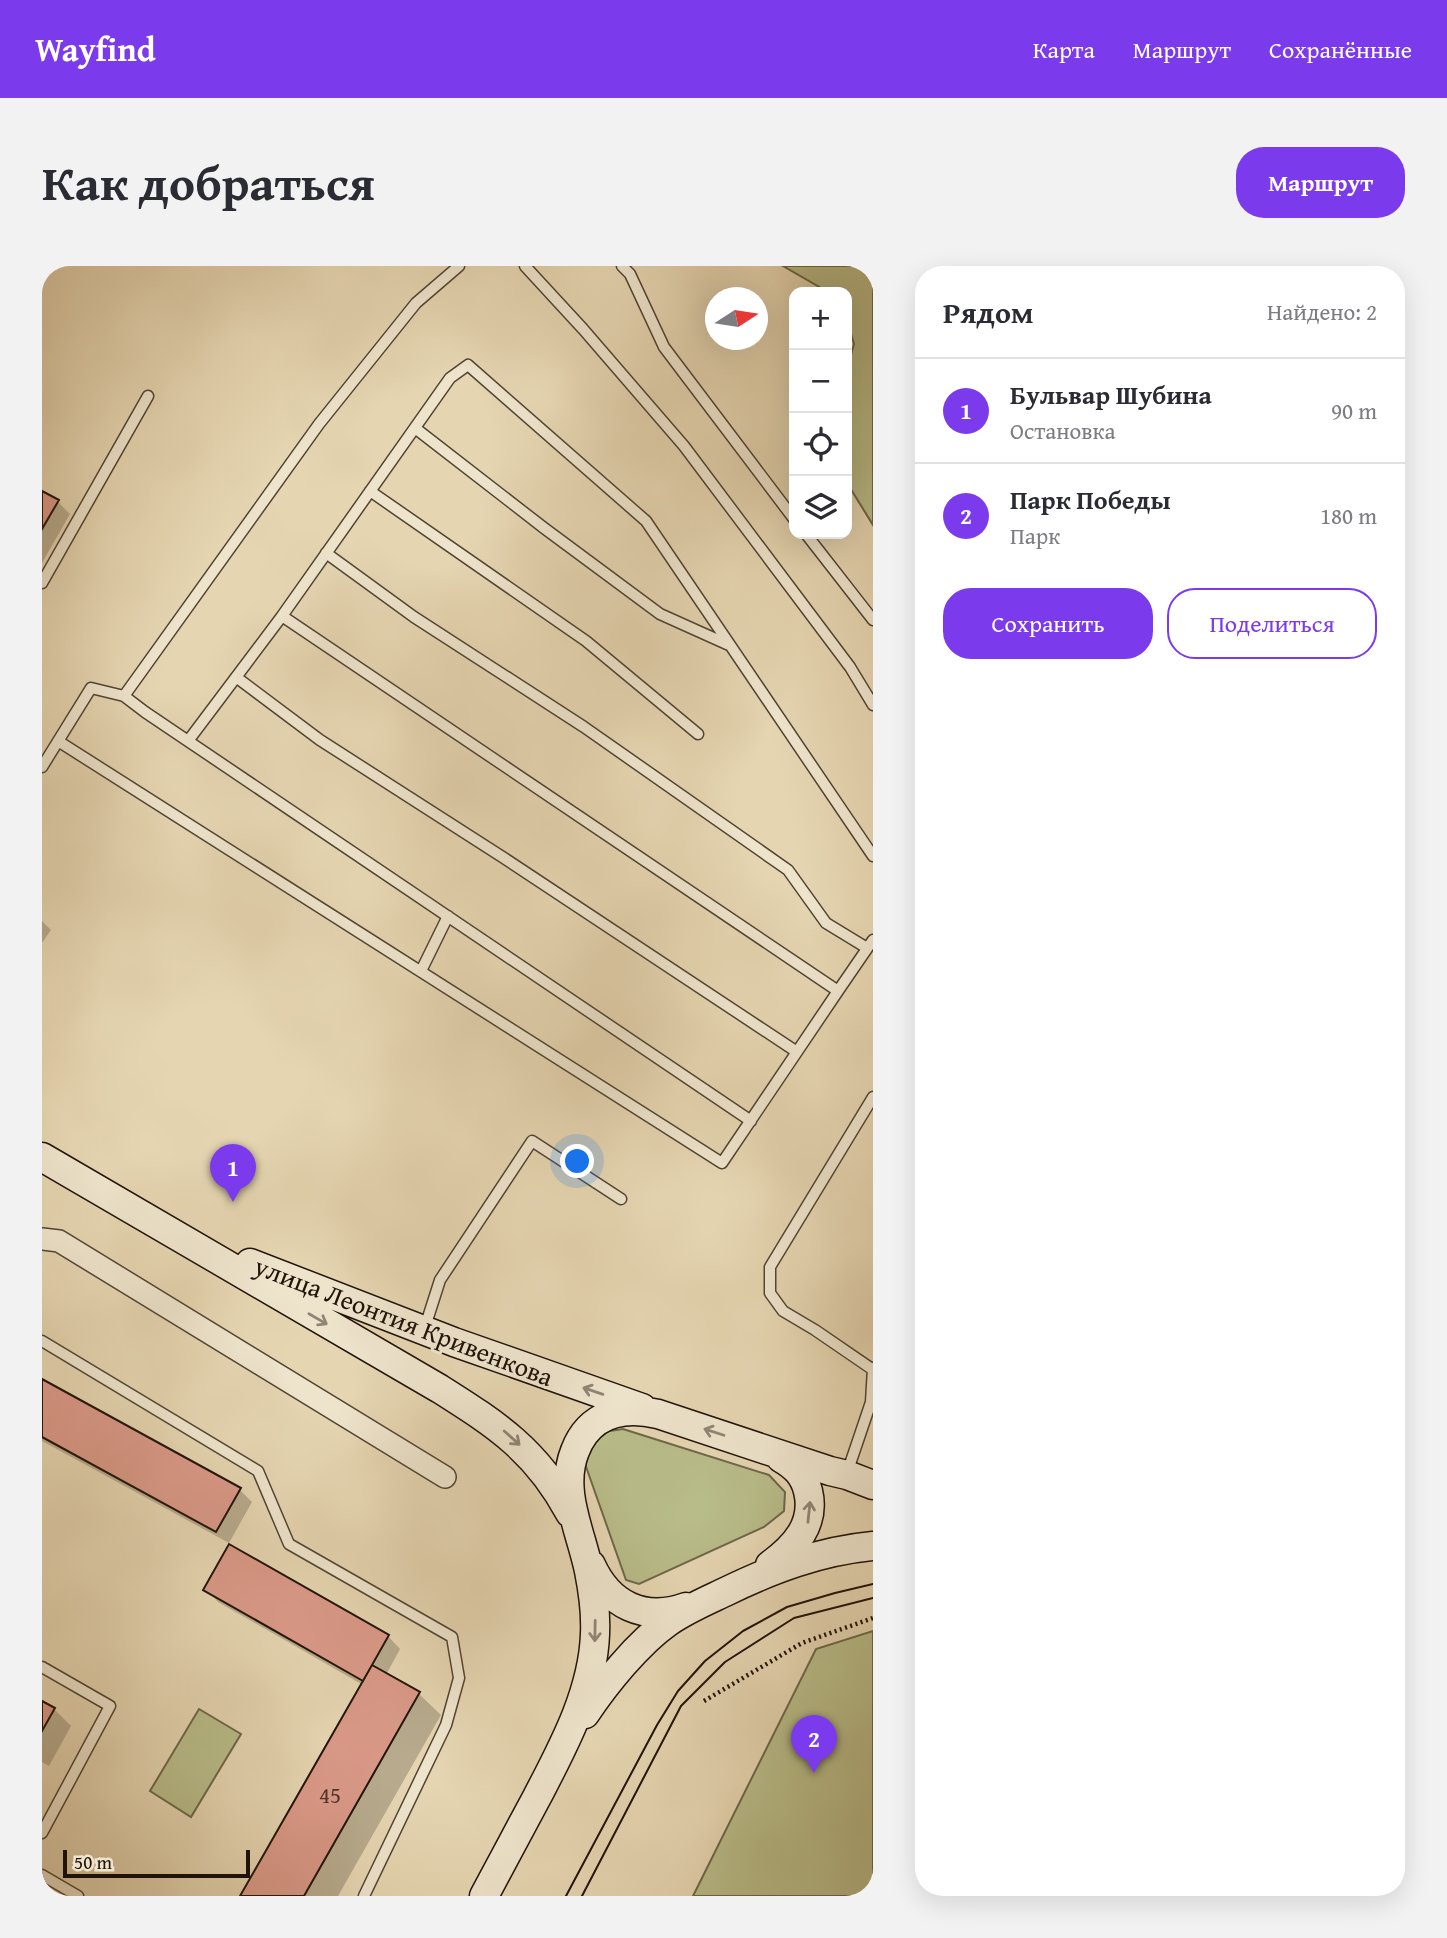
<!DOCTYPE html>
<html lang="ru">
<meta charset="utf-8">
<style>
body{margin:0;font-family:"Gentium Book Plus",serif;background:#f2f2f3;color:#2b2b33}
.controls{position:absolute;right:21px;top:21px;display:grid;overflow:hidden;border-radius:14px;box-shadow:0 7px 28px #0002}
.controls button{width:63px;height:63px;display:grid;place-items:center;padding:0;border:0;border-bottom:2px solid #e1e1e2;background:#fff;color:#2b2b33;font:35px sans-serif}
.compass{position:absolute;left:663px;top:21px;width:63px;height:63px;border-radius:50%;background:#fff;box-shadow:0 7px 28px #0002;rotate:78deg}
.scale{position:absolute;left:21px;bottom:18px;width:187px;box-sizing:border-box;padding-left:7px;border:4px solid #20130a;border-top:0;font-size:19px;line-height:24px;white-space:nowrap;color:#20130a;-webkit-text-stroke:5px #eee4cc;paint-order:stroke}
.you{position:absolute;left:536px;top:896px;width:24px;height:24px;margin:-18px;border:5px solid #fff;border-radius:50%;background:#1a73e8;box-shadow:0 0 0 10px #1a73e833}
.badge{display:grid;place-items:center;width:46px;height:46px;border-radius:50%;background:#7c3aed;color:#fff;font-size:23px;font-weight:700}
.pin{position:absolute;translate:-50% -58px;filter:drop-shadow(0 2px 4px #0008)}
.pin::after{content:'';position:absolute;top:37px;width:24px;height:21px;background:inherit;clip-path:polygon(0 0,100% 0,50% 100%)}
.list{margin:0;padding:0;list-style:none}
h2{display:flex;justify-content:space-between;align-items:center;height:91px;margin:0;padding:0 28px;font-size:30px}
h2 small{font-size:23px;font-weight:400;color:#7c7c81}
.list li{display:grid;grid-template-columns:46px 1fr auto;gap:21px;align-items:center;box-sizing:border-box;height:105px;padding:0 28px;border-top:2px solid #e1e1e2}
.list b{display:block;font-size:26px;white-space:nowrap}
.list p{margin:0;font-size:23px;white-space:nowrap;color:#7c7c81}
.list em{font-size:23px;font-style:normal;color:#7c7c81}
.actions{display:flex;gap:14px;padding:21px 28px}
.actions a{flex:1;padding:16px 0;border:2px solid #7c3aed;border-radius:28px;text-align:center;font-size:24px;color:#7c3aed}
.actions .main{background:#7c3aed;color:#fff}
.icon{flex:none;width:38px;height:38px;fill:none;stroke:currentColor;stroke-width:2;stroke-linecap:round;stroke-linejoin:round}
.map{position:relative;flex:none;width:831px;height:1630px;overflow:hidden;border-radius:28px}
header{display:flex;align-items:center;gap:42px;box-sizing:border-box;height:98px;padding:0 35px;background:#7c3aed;color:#fff}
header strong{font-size:33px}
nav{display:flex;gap:38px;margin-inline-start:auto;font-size:24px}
.intro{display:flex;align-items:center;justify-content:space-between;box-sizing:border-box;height:168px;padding:0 42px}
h1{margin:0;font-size:49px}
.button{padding:18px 32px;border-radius:28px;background:#7c3aed;color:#fff;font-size:24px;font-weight:700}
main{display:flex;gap:42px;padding:0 42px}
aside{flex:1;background:#fff;border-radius:28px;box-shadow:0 7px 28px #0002}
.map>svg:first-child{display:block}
.green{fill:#b8bc89;stroke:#6c684a;stroke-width:2}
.shadow{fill:#0003}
.building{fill:#da9988;stroke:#20130a;stroke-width:2}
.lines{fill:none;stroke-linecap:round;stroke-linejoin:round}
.lane-casing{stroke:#514434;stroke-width:13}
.street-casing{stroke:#514434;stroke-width:24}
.secondary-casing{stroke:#20130a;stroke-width:31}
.path{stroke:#20130a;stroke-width:4.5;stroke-dasharray:2 3.5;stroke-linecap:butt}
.lane{stroke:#eee4cc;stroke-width:10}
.street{stroke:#eee4cc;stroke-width:21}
.secondary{stroke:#eee4cc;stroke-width:28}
.tram{stroke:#20130a;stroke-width:2}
.oneway{stroke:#918675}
.labels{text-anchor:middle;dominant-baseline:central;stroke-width:6;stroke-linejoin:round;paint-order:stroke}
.number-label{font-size:23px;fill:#4e342a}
.street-label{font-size:26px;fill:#20130a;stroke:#eee4cc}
</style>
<header>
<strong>Wayfind</strong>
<nav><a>Карта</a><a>Маршрут</a><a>Сохранённые</a></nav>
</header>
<div class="intro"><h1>Как добраться</h1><a class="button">Маршрут</a></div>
<main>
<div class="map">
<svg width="831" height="1630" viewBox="0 0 831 1630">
<rect width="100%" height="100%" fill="#e5d5b1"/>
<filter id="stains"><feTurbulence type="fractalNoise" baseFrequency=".00286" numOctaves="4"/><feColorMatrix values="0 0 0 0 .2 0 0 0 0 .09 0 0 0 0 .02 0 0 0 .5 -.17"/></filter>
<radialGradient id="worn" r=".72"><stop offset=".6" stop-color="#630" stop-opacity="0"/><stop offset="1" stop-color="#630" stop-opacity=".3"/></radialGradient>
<!-- green -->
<path class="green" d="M741 0H831V259L805 217V103L812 78 805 54V26H786Z
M581 1163 727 1209 743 1226 742 1245 722 1261 597 1318 584 1314 542 1195 545 1177 561 1166Z
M831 1365V1630H651L774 1383Z
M157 1443 199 1468 149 1551 108 1525Z"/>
<!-- shadow -->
<path class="shadow" d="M0 227 16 236 28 248 0 297Z
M0 655 9 664 0 677Z
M0 1115 198 1224 210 1236 187 1277 0 1175Z
M164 1323 346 1370 358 1383 344 1409 377 1428 399 1449 296 1630H200L321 1419 176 1336Z
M0 1437 12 1443 29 1460 7 1500 0 1496Z"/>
<!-- building -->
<path class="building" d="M0 225 17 234 0 263Z
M0 1113 199 1222 174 1266 0 1171Z
M187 1278 347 1369 321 1415 161 1324Z
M330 1399 378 1426 262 1630H198Z
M0 1435 13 1442 0 1465Z"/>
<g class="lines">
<defs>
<path id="lane" d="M483 0 541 63 642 180 808 401 831 439
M580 0 588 8 622 81 752 253
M373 162 502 262 618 348 687 379
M328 225 544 375 656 468
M764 268 831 354
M284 287 372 351 542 461 746 604 784 657 825 682
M0 317 106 130
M240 350 408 112 426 99 604 255 831 590
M194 411 278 474 462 592 755 786
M82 430 103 446 709 855
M16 475 680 897 796 725 240 350 146 475
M0 501 49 422 82 430 277 158 374 37 417 0
M379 705 406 650
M796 725 831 674
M382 1064 398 1014 490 875 579 933
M0 1075 216 1205 247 1278 410 1371 417 1412 404 1459 322 1630
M830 1103 773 1064 741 1045 728 1027V1001L831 831
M805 1207 829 1136 831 1102
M0 1401 68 1440 0 1567
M0 1609 36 1630"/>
<path id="street" d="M0 973 17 975 403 1211"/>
<path id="secondary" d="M0 891 398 1123C455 1159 495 1185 528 1247
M208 997 412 1076 600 1142
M549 1299C567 1339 602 1356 644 1341
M728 1299C753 1281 774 1258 766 1225 762 1209 753 1200 739 1192
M543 1448C563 1418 596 1377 626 1356 643 1344 664 1335 683 1326 730 1303 778 1285 831 1280
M442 1630C460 1597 477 1564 495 1531 521 1481 551 1426 553 1368 554 1347 551 1325 547 1305 539 1266 517 1224 533 1185 547 1148 580 1140 616 1148L788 1205 805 1209 831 1219"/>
</defs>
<!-- lane casing -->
<use href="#lane" class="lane-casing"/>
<!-- street casing -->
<use href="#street" class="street-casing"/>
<!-- secondary casing -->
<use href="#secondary" class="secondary-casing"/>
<!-- path -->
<path class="path" d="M662 1435 760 1377 831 1352"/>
<!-- lane -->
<use href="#lane" class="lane"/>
<!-- street -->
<use href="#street" class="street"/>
<!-- secondary -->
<use href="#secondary" class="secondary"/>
<!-- tram -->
<path class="tram" d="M524 1630 615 1459 636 1425 663 1395 701 1365 745 1341 793 1327 831 1318
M540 1630 639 1440 683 1396 752 1352 831 1332"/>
</g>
<!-- one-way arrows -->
<defs><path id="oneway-shaft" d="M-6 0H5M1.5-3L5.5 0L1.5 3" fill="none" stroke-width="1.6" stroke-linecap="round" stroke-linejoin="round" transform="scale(1.75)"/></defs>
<g class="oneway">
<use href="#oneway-shaft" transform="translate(276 1053) rotate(30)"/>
<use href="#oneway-shaft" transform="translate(551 1125) rotate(-161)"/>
<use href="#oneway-shaft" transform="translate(672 1166) rotate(-162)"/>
<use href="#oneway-shaft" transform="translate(470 1172) rotate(42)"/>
<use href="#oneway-shaft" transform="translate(767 1246) rotate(-84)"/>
<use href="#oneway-shaft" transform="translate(553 1365) rotate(91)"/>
</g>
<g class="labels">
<!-- number labels -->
<g class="number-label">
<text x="288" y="1528">45</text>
</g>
<!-- street labels -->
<g class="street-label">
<text transform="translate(362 1055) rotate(21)">улица Леонтия Кривенкова</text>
</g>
</g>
<rect width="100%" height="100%" filter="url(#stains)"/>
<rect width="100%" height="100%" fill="url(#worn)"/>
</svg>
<div class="controls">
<button>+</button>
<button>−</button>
<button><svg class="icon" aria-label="locate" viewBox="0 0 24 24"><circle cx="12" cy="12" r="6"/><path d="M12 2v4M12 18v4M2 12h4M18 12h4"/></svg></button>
<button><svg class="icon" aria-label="layers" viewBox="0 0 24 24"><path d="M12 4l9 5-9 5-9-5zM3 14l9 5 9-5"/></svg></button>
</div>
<svg class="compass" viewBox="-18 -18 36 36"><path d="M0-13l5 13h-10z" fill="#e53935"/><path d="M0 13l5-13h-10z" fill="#7c7c81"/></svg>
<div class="scale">50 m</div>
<div class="you"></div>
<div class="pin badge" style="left:191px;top:936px">1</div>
<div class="pin badge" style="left:772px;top:1507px">2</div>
</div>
<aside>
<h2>Рядом<small>Найдено: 2</small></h2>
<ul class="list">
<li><span class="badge">1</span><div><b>Бульвар Шубина</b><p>Остановка</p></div><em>90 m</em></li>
<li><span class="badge">2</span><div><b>Парк Победы</b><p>Парк</p></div><em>180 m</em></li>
</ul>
<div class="actions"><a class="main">Сохранить</a><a>Поделиться</a></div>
</aside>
</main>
